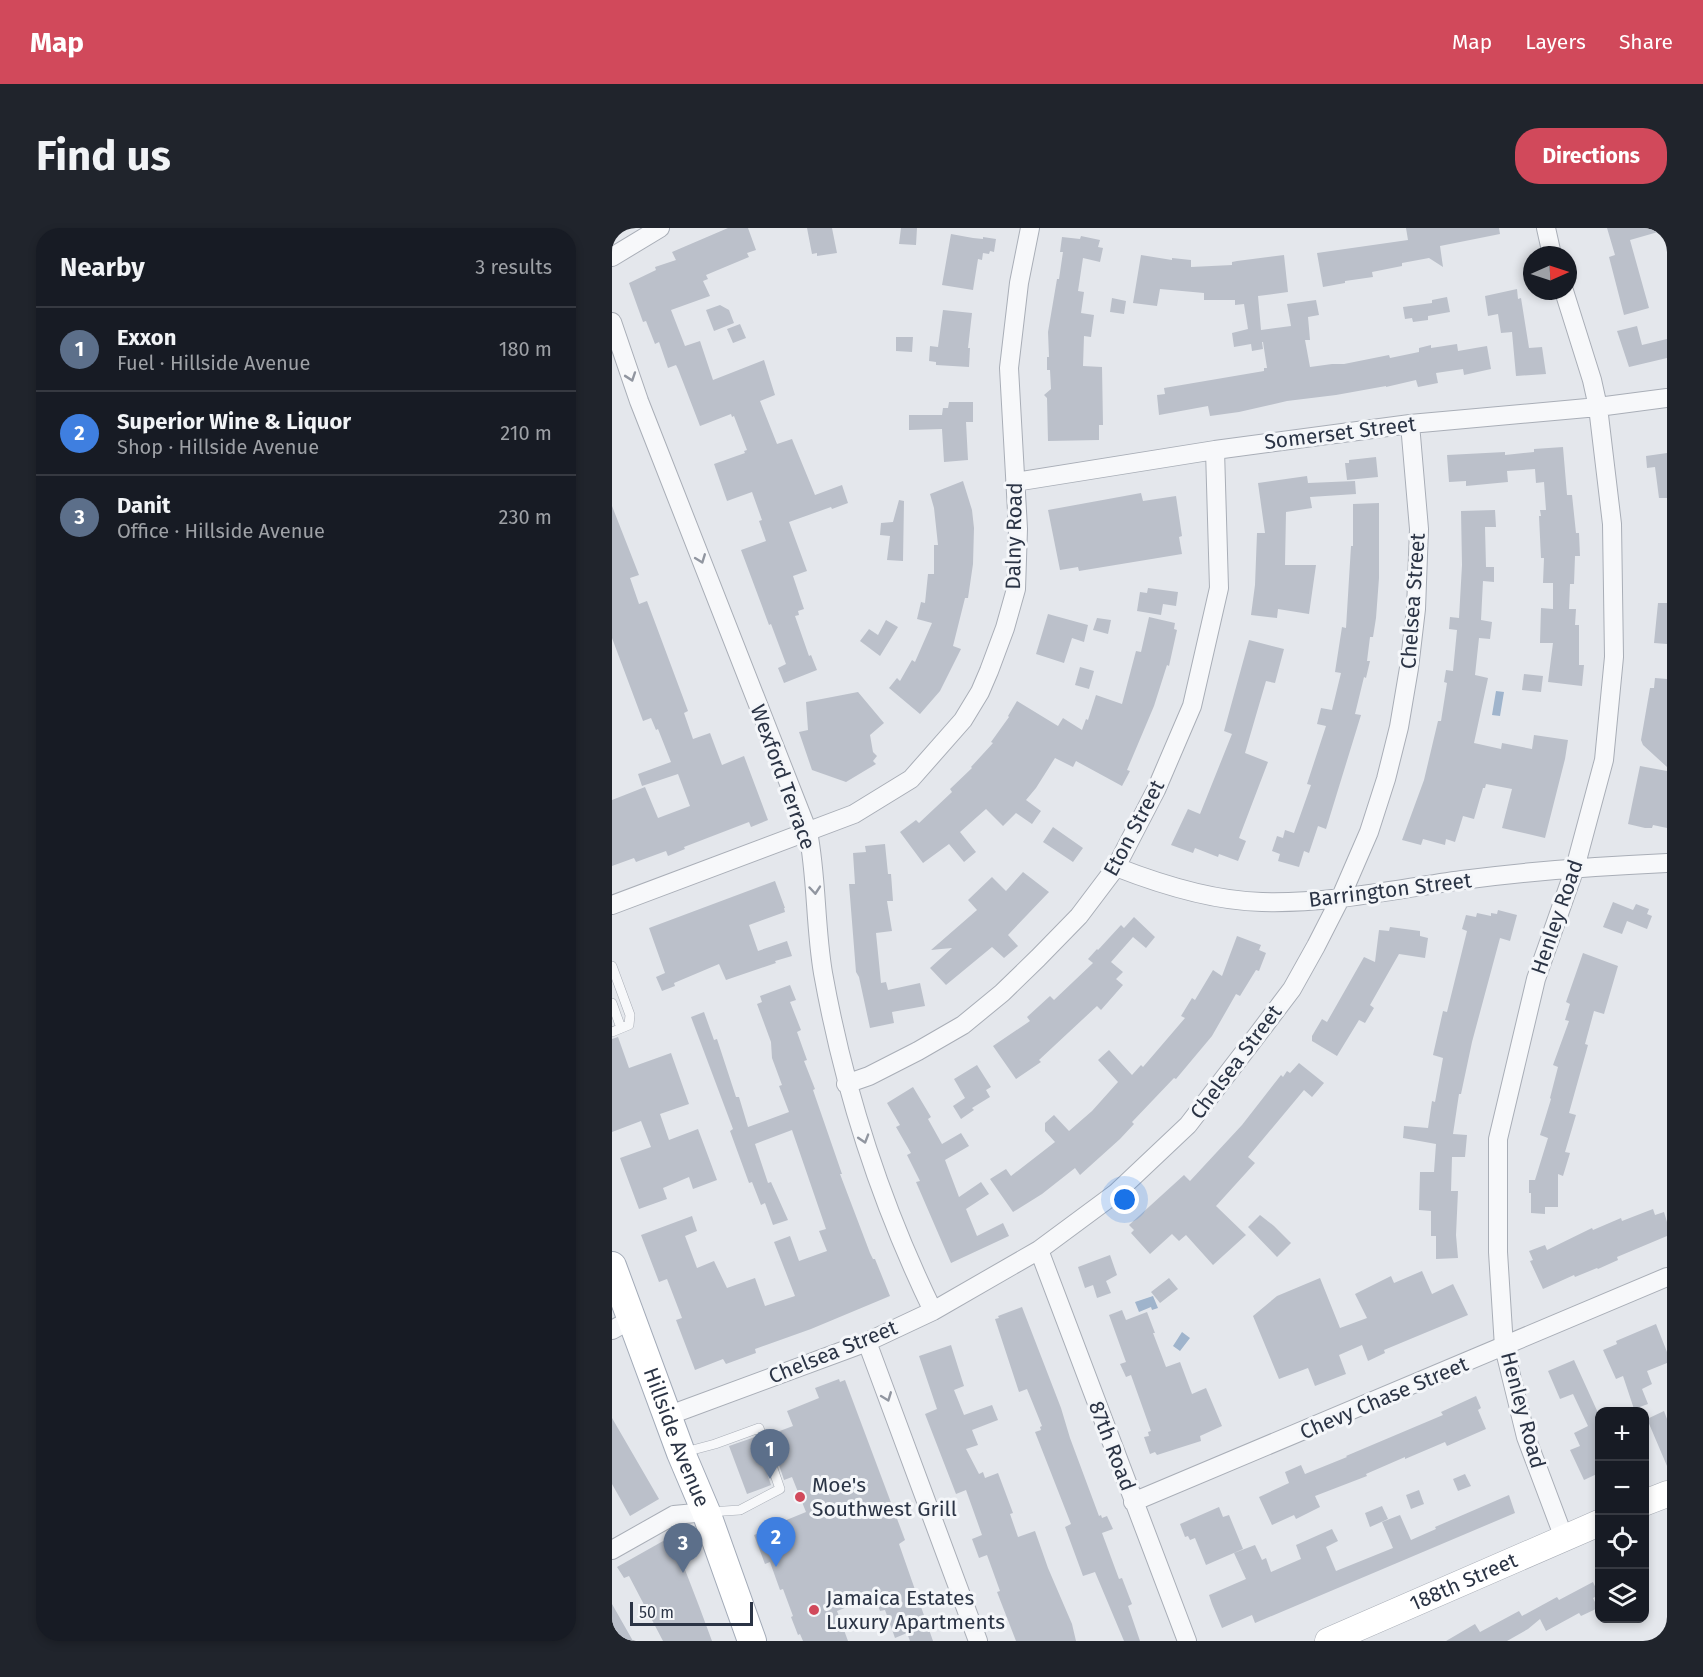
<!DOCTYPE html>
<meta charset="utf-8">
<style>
body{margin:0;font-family:"Fira Sans",sans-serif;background:#20242c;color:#f1f3f6}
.controls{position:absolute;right:18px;bottom:18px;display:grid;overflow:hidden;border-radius:12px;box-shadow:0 3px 9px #0003}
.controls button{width:54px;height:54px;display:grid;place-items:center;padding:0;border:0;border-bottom:2px solid #363941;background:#171b24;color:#f1f3f6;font:30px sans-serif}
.compass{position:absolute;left:911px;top:18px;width:54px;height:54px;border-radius:50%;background:#171b24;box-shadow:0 3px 9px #0003;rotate:87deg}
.scale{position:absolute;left:18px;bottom:15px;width:123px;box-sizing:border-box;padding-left:6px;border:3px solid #2b3445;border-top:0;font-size:16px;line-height:21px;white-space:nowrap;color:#2b3445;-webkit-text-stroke:4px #f4f6f9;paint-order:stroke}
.you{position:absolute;left:513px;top:972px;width:21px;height:21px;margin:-15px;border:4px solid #fff;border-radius:50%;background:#1a73e8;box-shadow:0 0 0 9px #1a73e833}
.badge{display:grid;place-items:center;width:39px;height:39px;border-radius:50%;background:#d1495b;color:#fff;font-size:20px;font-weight:700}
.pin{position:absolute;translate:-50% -50px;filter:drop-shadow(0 2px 3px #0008)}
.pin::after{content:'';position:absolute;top:32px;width:21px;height:18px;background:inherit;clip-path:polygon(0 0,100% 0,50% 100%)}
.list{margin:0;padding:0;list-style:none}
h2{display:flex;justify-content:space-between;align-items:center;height:78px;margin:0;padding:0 24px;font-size:26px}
h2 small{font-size:20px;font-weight:400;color:#9ea1a6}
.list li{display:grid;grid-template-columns:39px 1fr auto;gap:18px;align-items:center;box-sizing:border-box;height:84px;padding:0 24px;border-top:2px solid #363941}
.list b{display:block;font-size:22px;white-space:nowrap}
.list p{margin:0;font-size:20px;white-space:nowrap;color:#9ea1a6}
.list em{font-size:20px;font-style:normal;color:#9ea1a6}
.icon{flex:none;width:33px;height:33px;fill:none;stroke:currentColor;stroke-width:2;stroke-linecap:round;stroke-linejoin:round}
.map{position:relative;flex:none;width:1055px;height:1413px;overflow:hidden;border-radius:24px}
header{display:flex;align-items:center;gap:36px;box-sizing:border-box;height:84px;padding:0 30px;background:#d1495b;color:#fff}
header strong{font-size:28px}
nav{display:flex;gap:33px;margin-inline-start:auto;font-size:21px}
.intro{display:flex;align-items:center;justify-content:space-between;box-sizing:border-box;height:144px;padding:0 36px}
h1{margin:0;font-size:42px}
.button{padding:15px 27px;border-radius:24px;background:#d1495b;color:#fff;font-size:21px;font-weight:700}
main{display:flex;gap:36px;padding:0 36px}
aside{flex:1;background:#171b24;border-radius:24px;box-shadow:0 3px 9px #0003}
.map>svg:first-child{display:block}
.water{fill:#9fb4cc}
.building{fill:#bbc0ca}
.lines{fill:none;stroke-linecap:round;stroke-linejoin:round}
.lane-casing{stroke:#a9aeb7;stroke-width:10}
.street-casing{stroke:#a9aeb7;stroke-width:20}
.secondary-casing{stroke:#a9aeb7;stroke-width:27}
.primary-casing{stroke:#a3abb8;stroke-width:30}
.lane{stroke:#f7f8fa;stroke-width:9}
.street{stroke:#f7f8fa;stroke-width:18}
.secondary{stroke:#fff;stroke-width:26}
.primary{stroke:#fff;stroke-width:28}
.oneway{stroke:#9196a0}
.poi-dot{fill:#d1495b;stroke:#f4f6f9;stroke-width:2}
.labels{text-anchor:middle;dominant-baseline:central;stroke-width:6;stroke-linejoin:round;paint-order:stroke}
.street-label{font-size:21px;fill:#2b3445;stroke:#f4f6f9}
.poi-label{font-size:21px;fill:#2b3445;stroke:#f4f6f9;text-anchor:start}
</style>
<header>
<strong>Map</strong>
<nav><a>Map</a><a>Layers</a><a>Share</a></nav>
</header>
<div class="intro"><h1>Find us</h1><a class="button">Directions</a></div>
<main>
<aside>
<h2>Nearby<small>3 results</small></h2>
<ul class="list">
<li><span class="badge" style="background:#5c6f8a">1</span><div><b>Exxon</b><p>Fuel · Hillside Avenue</p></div><em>180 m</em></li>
<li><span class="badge" style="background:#3f7fe0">2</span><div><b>Superior Wine &amp; Liquor</b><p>Shop · Hillside Avenue</p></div><em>210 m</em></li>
<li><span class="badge" style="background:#5c6f8a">3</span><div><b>Danit</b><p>Office · Hillside Avenue</p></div><em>230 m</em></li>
</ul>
</aside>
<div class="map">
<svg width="1055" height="1413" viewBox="0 0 1055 1413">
<rect width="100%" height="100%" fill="#e4e7ec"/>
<!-- water -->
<path class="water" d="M884 463 892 464 888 488 880 487Z
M541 1068 546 1080 540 1082 539 1079 527 1084 523 1074Z
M570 1104 578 1110 568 1123 561 1118Z"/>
<!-- building -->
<path class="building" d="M116 0H136L144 22 135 25 137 29 94 47 96 51 91 53 98 68 59 82 73 118 88 113 101 152 152 132 163 167 148 173 165 216 180 211 203 267 230 257 236 275 220 281 219 279 177 294 195 343 181 348 192 381 186 383 187 387 183 388 197 428 199 427 205 442 172 455 166 440 174 436 159 396 157 397 129 322 154 313 147 293 150 292 140 264 115 273 102 236 133 225 132 223 135 222 122 188 120 189 119 186 88 198 66 141 64 137 56 140 47 114 43 116 34 93 31 94 17 55 44 42 43 39 64 32 60 24Z
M195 0H220L225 25 205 28V25L200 26Z
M289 0H305L304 17 287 16Z
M794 0H887L888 6 828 18 831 39 817 30 790 35V38L760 44 761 49 733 53V55L711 59 705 25 796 12Z
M995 0H1045L1046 4 1018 12 1037 80 1012 87 997 29 1003 27Z
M339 6 361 10 371 11V9L384 11 382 24 378 23 377 26 371 25 370 32 366 31 361 62 330 57Z
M469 8 488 12 486 19 491 20 488 34 471 30 466 63 472 64 469 85 482 87 479 109 472 108 471 138 490 139 491 197H487V212L436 213 435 170 432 167 439 161 438 142H435V129H437L436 104 445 51H447L451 24H448L450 9 468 11Z
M529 27 560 32V30L579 32V39L620 37V34L625 33 672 27 676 64 646 68 649 102 679 98 675 76 704 72 707 87 696 89 698 112H693L698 139 720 136H732L777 127 778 130 807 124V120L819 117V120L845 116 846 123 875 118 879 141 852 147 851 141 824 145 826 155 806 159 804 152 774 159V158L724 167 675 173 627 184 598 188 596 178 547 187 545 167 553 166 552 160 652 143V140H655L651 114H650L651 121 640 123 639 116 622 119 620 105 636 101 632 76 623 77V72H592V65L548 61 545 78 521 75Z
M905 61 906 71 909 70 917 120 930 119 934 146 904 148 900 104 889 105 886 86 876 88 873 68Z
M835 69 838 84 816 88V92L801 94 800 90 793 91 791 79 820 75V72Z
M500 70 514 73 512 86 498 84Z
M108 77 117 82 122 95 102 103 94 82Z
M331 82 360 85 356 120H358L357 139 324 137V134L317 133 318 118 326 119Z
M128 96 134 110 121 115 115 101Z
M1025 98 1030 117 1055 111V130L1017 139 1005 103Z
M284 109H301L300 124 284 123Z
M337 174H361V194H354L356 232 332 234 330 201 297 202V187H330L331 180H336Z
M951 219 955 267H960L964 305H967L968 328H963L962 356H958L957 381H964L963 397H967V437H972L970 458 936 454 941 415H928L929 380 941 381V355H931L932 330H929L927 288H929L928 282H934L932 254 924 255 923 241 895 243 896 254 854 258V253L837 254 835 227 893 224V227L922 224V221Z
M1055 225V270H1047L1043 239 1035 240 1034 228Z
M764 229 766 249 735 252 733 235H737V232Z
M695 248 696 255 743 253 744 266 698 269 700 280 674 284 673 337H704L697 386 666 381 665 390 639 387 643 357 645 305H653L646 255Z
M351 253 360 282 362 300 361 336 356 370H353L341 418 349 421 328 463 308 486 277 460 285 450 288 453 300 432 303 434 320 395 305 391 309 374 313 375 316 346H322V317H326L322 280 318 266Z
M529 265 531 273 564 268 570 308 567 309 570 326 467 343 466 339 448 342 436 282Z
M287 272 292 273 291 333 275 332 278 308 268 307 269 295 281 294Z
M767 275V350L764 390 761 409H758L755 433H758L754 450 752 449 743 486 749 487 714 601 706 598 697 625 692 623 687 639 666 633 668 626 660 623 665 608 671 610 673 602 682 605 699 557 695 556 714 498 705 496 709 480 720 482 729 445 723 444 730 399 734 400 739 318H741V276Z
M0 278 27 347 18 350 27 376 35 373 76 483 72 485 81 511 98 505 110 537 132 528 156 592 139 599 137 594 72 619 73 621 56 628 54 623 24 634 22 630 0 638V572L33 559 46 590 78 578 66 546 30 558 26 546 59 534 46 501 44 502 39 490 31 493 0 410Z
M883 282 884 299H873L874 339H882V354L871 353 869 392 880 394 878 411 867 410 863 447 876 450 862 515 889 521 890 515 920 521 922 507 956 512 953 531 933 610 890 600 900 561 874 556 873 560H871L862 591 851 588 843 614 834 611 833 617 811 611 809 617 790 612 812 552 826 493H829L835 455 832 454 834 442 841 443 845 402 837 401 838 389 847 390 850 337 849 283Z
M536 360 566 364 564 378 551 376 549 387 525 383 528 364 535 365Z
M1046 375H1055V416L1042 415Z
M436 386 476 397 472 414 460 410 452 435 424 426Z
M537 389 563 395 562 401 565 402 557 438 555 437 542 478 515 542 518 543 510 558 464 533 461 539 443 530 424 560 414 572 429 583 420 596 404 585 391 598 374 581 348 604 364 624 352 634 337 616 311 635 288 604 304 592 307 595 340 564 338 561 360 540 359 539 381 515 379 514 397 489 396 488 405 473 446 498 451 490 470 502 474 491 476 492 484 467 510 476 524 423 529 424Z
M485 390 499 392 496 406 481 402Z
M274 392 286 399 268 428 248 413 257 401 266 407Z
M637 412 672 421 663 455 654 453 633 525 656 534 627 610 634 613 626 633 607 626 606 629 583 620 581 625 559 617 576 581 588 586 620 506 612 503Z
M468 439 482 443 477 461 463 457Z
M912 446 931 448 929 464 910 462Z
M1043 450 1055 451V539L1031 517 1029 512 1038 460H1042Z
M246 464 272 495 258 507 261 524 265 528 261 533 264 536 234 554 200 542 187 504 196 502 194 474Z
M1028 538 1055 543V600L1041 597 1040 600H1033L1016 596Z
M441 599 471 620 461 634 431 614Z
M273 616 276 646H279L281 673H275L280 703 264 705 269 755 274 754 276 762 308 755 313 778 280 784 282 795 258 800 247 749 244 744 237 656H243L241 625 254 624 253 618Z
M411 644 437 664 396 707 406 718 392 730 380 719 334 757 318 740 340 720 319 722 365 682 356 672 380 649 394 663Z
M163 653 173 680H172L173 684 137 697 146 723 175 713 180 728 163 733 164 735 114 752 107 736 62 755 63 758 50 763 44 749 53 745 37 700Z
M1001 674 1021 682 1024 676 1037 681 1035 686 1040 688 1035 701 1015 693 1010 706 991 699Z
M886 682 905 687 898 713 888 710 860 814 849 866H847L841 906 855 907 853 929H840L839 963H846L844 1007 846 1030 824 1031V1008H819V983L807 982 808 944H822L824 916 791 910 792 898 816 900 820 873 823 874 831 830 821 827 831 783 835 784 855 703 850 701 854 687 864 689 865 685 879 688V685L885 686Z
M522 689 543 709 534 720 521 709 499 734 511 744 504 751 511 757 489 782 485 778 427 832 429 834 404 851 381 818 418 793 415 789 438 768 442 772 481 735 476 731 485 721 486 722 509 697 512 700Z
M778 699 808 703V708L816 710 813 730 787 726 758 777 762 780 753 795 747 792 725 828 700 813V808L710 791 715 794 752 729 763 734 767 702 777 703Z
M625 708 649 717 647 722 654 725 647 743 644 742 628 768 624 766 600 808 564 851 562 850 520 894 522 896 508 911 468 947 463 940 430 966 401 984 378 951 394 941 399 948 443 914 433 903V895L442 887 457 903 480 883 506 854 486 832 497 822 520 847 529 837 531 839 573 790 569 788 580 770 583 772 601 742 610 748Z
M971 725 1006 738 992 786 982 783 973 816 976 817 957 885 964 887 953 924 958 925 951 948 946 946V979H933V986L919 985V965H917V952H923L936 910 928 907 939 871 938 870 946 839 941 837 957 793 953 792 958 776 954 774Z
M178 757 184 772 178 774 189 802 185 804 195 832 192 833 203 861 201 862 230 946H228L258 1025 261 1031H263L278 1068 199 1101 143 1121 144 1125 114 1136 111 1131 83 1142 64 1092 70 1090 55 1051 47 1054 29 1007 80 988 85 1003 73 1008 85 1040 102 1033 115 1060 143 1050 153 1078 183 1068 162 1014 178 1008 187 1033 215 1023 207 1003 214 1001 180 902 143 916 156 955 159 954 176 992 161 997 153 975 149 977 140 954 137 955 118 903 121 901 79 789 92 784 102 812 105 811 124 869H127L136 899 177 884 167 858 170 857 160 830 159 814 145 776 150 774 148 768Z
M6 809 17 840 59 825 77 876 48 886 57 912 86 901 105 952 81 961 77 949 51 960 55 971 27 981 8 930 39 919 29 893 0 904V811Z
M687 835 712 855 700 869 692 862 636 929 643 935 604 978 634 1007 601 1037 574 1007 567 1013 560 1006 538 1026 519 1005 522 1002 517 997 572 947 578 953 630 897 669 847 671 849 675 843 678 845Z
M365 837 379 859 374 862 378 869 360 880 362 882 349 891 341 878 353 870 342 851Z
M301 859 319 889 316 891 330 916 349 905 357 918 333 932 347 969 369 954 377 966 354 981 365 1008 391 995 397 1008 339 1035 304 954 308 953 295 927 299 925 284 899 288 897 275 875Z
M1041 981 1043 987 1052 984 1055 994V1008L1005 1029 1006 1032 986 1041 985 1040 963 1049 962 1047 931 1061 918 1033 921 1032 917 1023 933 1017 935 1022 980 1000 981 1002 1009 990 1010 993Z
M648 987 662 998 679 1015 665 1029 636 999Z
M498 1027 505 1047 494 1053 499 1065 485 1070 481 1057 473 1060 466 1039Z
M810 1043 820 1066 841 1056 856 1087 772 1122 773 1125 756 1133 750 1117 727 1127 734 1146 703 1158 696 1140 667 1151 641 1088 665 1068 708 1050 728 1100 755 1090 743 1066 779 1048 782 1055Z
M557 1050 566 1061 548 1075 539 1064Z
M410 1079 449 1180 458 1210 487 1288 489 1287 490 1290 495 1288 501 1301 490 1305 507 1351 510 1350 520 1376 516 1378 528 1413H512L483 1344 471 1348 453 1299 459 1296 423 1204 429 1202 428 1199 430 1198 415 1161 407 1164 383 1091 387 1090 386 1088Z
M510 1082 514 1092 535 1084 543 1105H541L554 1139 568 1134 580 1166 594 1160 610 1198 588 1208 589 1213 545 1227 543 1224 538 1226 532 1209 537 1208 536 1204 539 1203 519 1147 514 1149 508 1136 514 1134 497 1087Z
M1044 1096 1055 1124V1135L1035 1143 1040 1156 1030 1161 1036 1176 1022 1181 1011 1148 1004 1151 991 1122 1005 1116 1004 1113Z
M339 1117 352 1158 342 1162 352 1187 380 1177 386 1192 360 1202 366 1217 354 1221 367 1246 371 1244 373 1250 386 1245 401 1285 398 1286 406 1309 423 1303 436 1340 460 1396 464 1413H404L385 1364 388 1363 375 1327 367 1330 360 1311 370 1307 354 1262 344 1266 313 1186 325 1181 307 1128Z
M962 1132 987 1187V1245L972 1252 958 1222 968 1218 962 1205 976 1198 961 1166 948 1171 936 1143Z
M227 1151 228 1154 233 1152 293 1312 287 1316 321 1413H298L295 1405 283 1410 273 1382 268 1383 263 1368 225 1383 236 1413H191L188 1406 186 1407 179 1389 181 1388 171 1361 168 1362 158 1334 153 1336 142 1307 173 1295 172 1293 194 1284 180 1249 172 1252 157 1207 181 1198 175 1183 207 1170 203 1160Z
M864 1168 869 1180 866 1182 874 1201 835 1218 833 1214 793 1231V1229L754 1246 755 1248 703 1268 708 1279 684 1291 682 1287 660 1297 647 1269 677 1255 673 1244 689 1237 693 1246 735 1229 734 1228 831 1187 829 1184Z
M1052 1183 1055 1191V1238L1035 1191Z
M0 1190 47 1271 18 1288 0 1256Z
M143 1209 159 1257 135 1266 117 1218Z
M853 1246 859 1258 846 1263 841 1251Z
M807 1262 812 1276 799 1281 794 1267Z
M897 1267 903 1285 643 1395 640 1387 610 1400 600 1376 597 1367 634 1351 622 1325 643 1317 650 1332 654 1330 659 1344 689 1331 684 1317 720 1301 726 1313 714 1319 724 1343 781 1320 770 1294 788 1287 799 1312 824 1301 823 1299Z
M770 1278 776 1291 758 1299 753 1285Z
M607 1279 611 1289 617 1287 631 1321 594 1337 583 1310 578 1312 576 1308 573 1309 568 1296Z
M60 1308 87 1378 100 1413H51L17 1348 12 1350 5 1339Z
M981 1354 987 1367 981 1370 986 1380 969 1388 967 1385 934 1403 928 1391 916 1401 895 1413H834L863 1396 868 1404 907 1383 910 1388 945 1369 947 1372Z
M0 1376 21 1413H4L0 1405Z"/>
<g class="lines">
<defs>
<path id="lane" d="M0 738 18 787 17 797 0 804
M0 775 9 800
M73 1224 103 1216 147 1200 168 1261 128 1282 97 1284"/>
<path id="street" d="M934 0 940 27
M0 29 48 0
M952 63 980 152 986 179 1000 296 1002 429 992 532 963 640 924 751 886 911V1024L892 1119 914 1209 952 1310
M0 94 27 173 196 604C205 650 203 698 211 745 232 862 269 976 321 1083
M403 254 603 222 798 196 986 179 1055 170
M504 639C550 657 601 673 650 674 718 676 784 661 850 652 918 643 987 638 1055 635
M0 677 242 586 299 551 351 492 368 464 377 443 393 400 404 361 406 301 397 140 407 55 418 0
M234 856 257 848 306 823 351 797 390 765 426 730 467 688 504 639 544 562 580 478 607 360 603 222
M427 1022 575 1413
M0 1102 20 1091
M255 1114 366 1413
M55 1188 255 1114 321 1083 427 1022 504 965 576 897 646 806 680 761 704 718 728 671 757 604 774 551 787 499 797 440 804 381 807 301 798 196
M521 1274 1055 1049
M0 1322 62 1287 94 1284"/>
<g id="secondary">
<path d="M1032 1275 1055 1266"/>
<path id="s1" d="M716 1413 987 1295"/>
</g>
<g id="primary">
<path id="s2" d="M0 1038 69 1225 94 1284 140 1413"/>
</g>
</defs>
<!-- lane casing -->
<use href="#lane" class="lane-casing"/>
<!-- street casing -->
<use href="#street" class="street-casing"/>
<!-- secondary casing -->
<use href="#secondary" class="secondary-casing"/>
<!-- primary casing -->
<use href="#primary" class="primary-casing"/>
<!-- lane -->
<use href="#lane" class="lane"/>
<!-- street -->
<use href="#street" class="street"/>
<!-- secondary -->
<use href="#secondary" class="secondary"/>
<!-- primary -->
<use href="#primary" class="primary"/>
</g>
<!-- one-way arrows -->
<defs><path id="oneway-chevron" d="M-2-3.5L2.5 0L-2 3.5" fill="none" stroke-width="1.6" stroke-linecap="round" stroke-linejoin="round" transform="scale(1.5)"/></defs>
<g class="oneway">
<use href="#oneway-chevron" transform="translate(19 149) rotate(71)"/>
<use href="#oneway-chevron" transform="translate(89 331) rotate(69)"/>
<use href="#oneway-chevron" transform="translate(203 662) rotate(85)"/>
<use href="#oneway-chevron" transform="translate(252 911) rotate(73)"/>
<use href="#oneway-chevron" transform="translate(275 1169) rotate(69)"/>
</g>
<!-- markers -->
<g class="poi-dot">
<circle cx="188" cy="1269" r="6"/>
<circle cx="202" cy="1382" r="6"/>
</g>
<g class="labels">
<!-- street labels -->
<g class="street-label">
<text transform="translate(728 205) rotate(-7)">Somerset Street</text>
<text transform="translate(402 308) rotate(-89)">Dalny Road</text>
<text transform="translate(801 373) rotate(-86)">Chelsea Street</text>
<text transform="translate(171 549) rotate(70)">Wexford Terrace</text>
<text transform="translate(522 600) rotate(-62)">Eton Street</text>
<text transform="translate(778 662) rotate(-7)">Barrington Street</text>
<text transform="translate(945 689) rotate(-71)">Henley Road</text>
<text transform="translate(624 834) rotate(-53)">Chelsea Street</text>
<text transform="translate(221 1124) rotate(-22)">Chelsea Street</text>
<text transform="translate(772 1170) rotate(-23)">Chevy Chase Street</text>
<text transform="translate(911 1182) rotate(75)">Henley Road</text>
<text stroke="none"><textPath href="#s2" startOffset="183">Hillside Avenue</textPath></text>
<text transform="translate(500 1218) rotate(69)">87th Road</text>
<text stroke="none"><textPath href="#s1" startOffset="148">188th Street</textPath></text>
</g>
<!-- poi labels -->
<g class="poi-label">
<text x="200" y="1257">Moe's<tspan x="200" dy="24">Southwest Grill</tspan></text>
<text x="214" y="1370">Jamaica Estates<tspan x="214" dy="24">Luxury Apartments</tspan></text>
</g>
</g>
</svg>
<div class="controls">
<button>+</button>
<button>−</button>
<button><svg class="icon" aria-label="locate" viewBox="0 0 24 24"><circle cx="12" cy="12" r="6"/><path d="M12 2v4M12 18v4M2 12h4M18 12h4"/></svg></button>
<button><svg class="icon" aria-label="layers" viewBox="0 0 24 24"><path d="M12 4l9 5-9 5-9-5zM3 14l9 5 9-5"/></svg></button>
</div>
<svg class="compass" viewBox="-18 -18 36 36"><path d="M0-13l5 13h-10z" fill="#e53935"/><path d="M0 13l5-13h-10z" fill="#9ea1a6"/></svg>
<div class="scale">50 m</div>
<div class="you"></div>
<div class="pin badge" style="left:158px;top:1251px;background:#5c6f8a">1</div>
<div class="pin badge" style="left:164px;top:1339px;background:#3f7fe0">2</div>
<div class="pin badge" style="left:71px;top:1345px;background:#5c6f8a">3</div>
</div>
</main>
